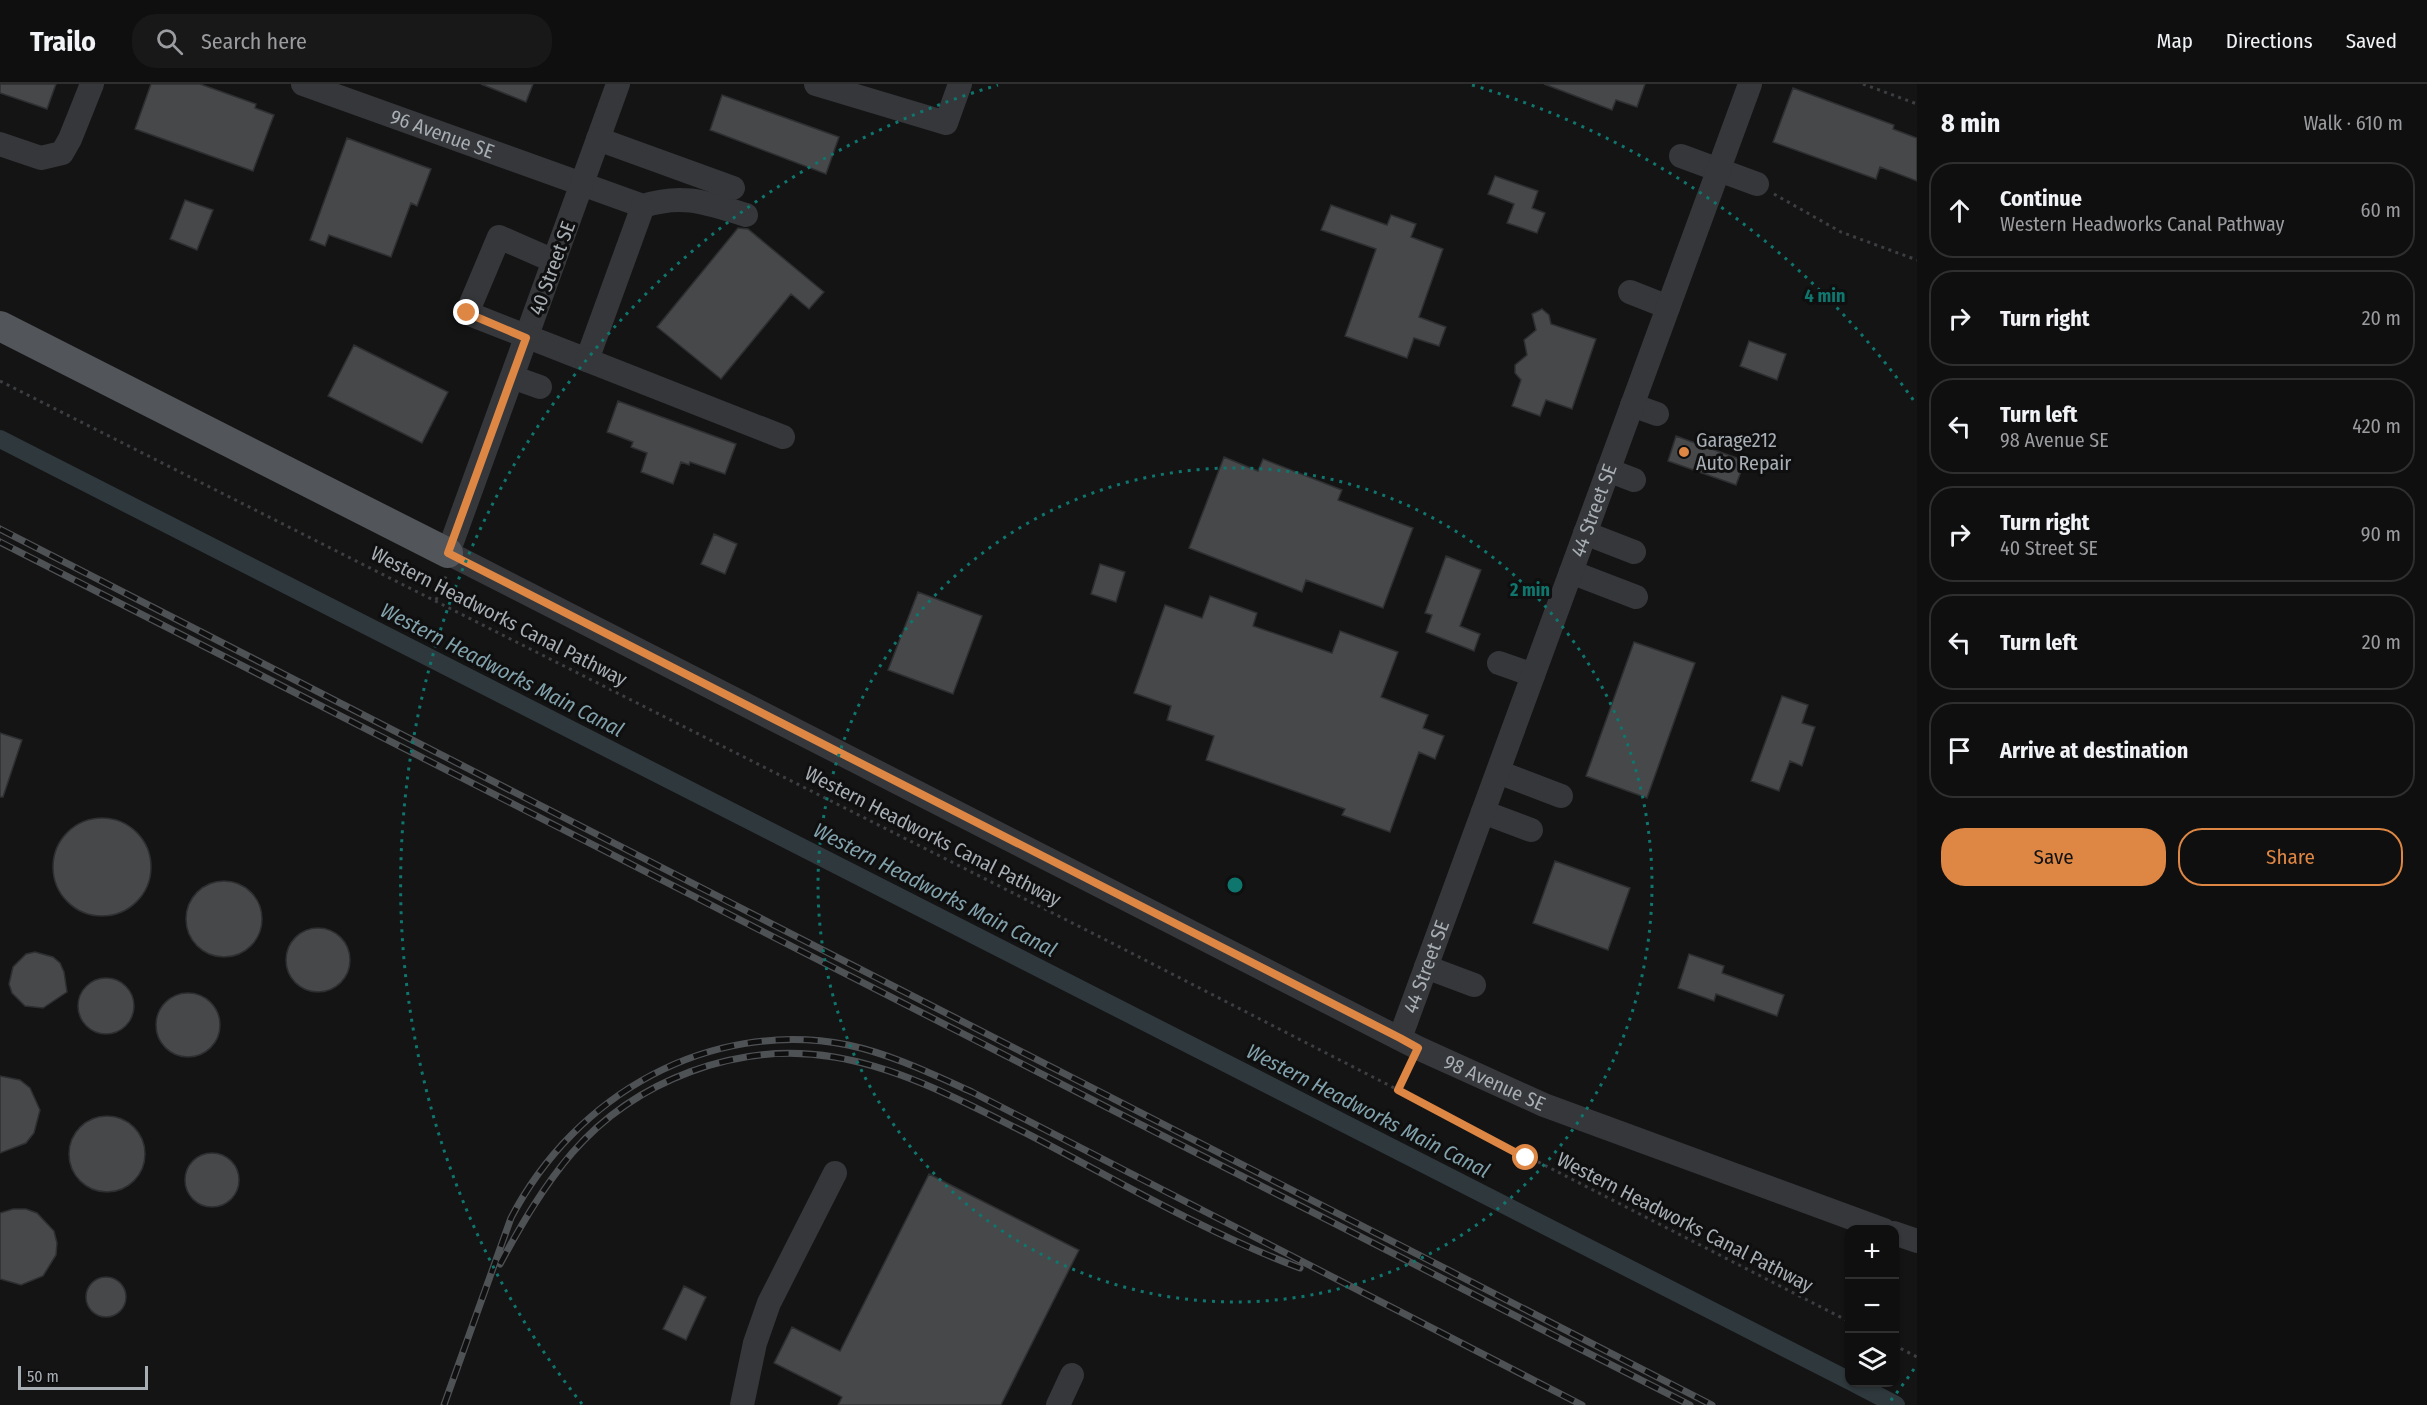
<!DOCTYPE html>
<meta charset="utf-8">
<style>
body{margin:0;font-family:"Fira Sans Condensed",sans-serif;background:#181819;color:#f1f3f6}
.controls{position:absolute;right:18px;bottom:18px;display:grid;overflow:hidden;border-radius:12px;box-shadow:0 2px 4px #0004}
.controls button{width:54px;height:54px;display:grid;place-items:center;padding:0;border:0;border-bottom:2px solid #2f2f30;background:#0f0f10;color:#f1f3f6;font:30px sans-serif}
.scale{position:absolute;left:18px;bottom:15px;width:130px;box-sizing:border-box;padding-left:6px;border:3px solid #a7aeb4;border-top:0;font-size:16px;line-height:21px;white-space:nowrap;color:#a7aeb4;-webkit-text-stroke:4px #0f0f10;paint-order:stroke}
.stop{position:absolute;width:18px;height:18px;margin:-14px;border:4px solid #de8644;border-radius:50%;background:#fff}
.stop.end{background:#de8644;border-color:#fff;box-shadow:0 2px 6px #0008}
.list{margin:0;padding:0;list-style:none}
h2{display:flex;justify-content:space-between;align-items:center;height:78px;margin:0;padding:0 24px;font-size:26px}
h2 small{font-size:20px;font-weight:400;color:#9b9c9f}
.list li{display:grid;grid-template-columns:39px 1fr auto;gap:18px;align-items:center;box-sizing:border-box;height:96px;margin:0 12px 12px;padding:0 12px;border:2px solid #2f2f30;border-radius:24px}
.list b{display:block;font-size:22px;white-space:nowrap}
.list p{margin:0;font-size:20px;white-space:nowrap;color:#9b9c9f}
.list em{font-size:20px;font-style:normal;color:#9b9c9f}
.actions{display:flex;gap:12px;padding:18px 24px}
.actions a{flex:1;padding:14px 0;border:2px solid #de8644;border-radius:24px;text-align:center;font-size:21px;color:#de8644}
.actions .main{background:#de8644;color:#111}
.icon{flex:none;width:33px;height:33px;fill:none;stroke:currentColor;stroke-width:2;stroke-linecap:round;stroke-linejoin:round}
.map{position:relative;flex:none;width:1917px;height:1321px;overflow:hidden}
header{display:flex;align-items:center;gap:36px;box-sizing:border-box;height:84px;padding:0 30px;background:#0f0f10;border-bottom:2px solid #2f2f30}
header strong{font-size:28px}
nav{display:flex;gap:33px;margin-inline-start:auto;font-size:21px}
.search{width:420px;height:54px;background:#181819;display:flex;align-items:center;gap:15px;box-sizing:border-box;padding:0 21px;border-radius:24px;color:#9b9c9f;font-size:22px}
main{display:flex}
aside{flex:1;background:#0f0f10}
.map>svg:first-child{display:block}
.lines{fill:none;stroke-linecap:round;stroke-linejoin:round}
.canal{stroke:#2f393d;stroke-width:18}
.building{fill:#46484a;stroke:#2e2f31;stroke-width:1.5}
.path{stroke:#3c3e41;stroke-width:3;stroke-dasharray:3 4.5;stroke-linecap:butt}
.minor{stroke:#35373a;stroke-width:24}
.major{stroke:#525559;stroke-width:30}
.rail-casing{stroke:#4f5255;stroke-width:7}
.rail{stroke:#0f0f10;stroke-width:4.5;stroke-dasharray:14;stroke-linecap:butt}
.route{stroke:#de8644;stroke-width:8}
.ring{fill:none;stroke:#0f766e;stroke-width:3;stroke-dasharray:3 6}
.poi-dot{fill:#de8644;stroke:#0f0f10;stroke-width:2}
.labels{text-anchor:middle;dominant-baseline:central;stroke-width:6;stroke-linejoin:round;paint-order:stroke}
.street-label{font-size:20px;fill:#a7aeb4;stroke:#0f0f10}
.poi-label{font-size:20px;fill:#a7aeb4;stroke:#0f0f10;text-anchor:start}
.water-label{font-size:21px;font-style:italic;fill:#82a2ac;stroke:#0f0f10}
.centre{fill:#0f766e;stroke:#0f0f10;stroke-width:3}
.ring-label{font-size:18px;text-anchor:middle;font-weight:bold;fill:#0f766e;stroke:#0f0f10;stroke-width:6;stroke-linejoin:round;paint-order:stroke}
</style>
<header>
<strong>Trailo</strong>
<div class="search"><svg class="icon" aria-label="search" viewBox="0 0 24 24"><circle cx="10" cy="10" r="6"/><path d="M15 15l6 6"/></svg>Search here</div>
<nav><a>Map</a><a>Directions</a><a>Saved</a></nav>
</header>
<main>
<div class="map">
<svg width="1917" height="1321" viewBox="0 0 1917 1321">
<rect width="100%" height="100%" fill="#141415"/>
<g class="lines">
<!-- canal -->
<path class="canal" d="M0 355 1850 1297
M1852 1298 1896 1321"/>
</g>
<!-- building -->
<path class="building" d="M0 0H56L47 25 0 9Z
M151 0H200L256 20 255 24 274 31 253 87 135 45Z
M481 0H533L526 18Z
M1544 0H1645L1637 23 1616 16 1612 26Z
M1793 4 1894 41 1893 45 1917 54V97L1880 83 1876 95 1773 58Z
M722 11 839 53 826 90 710 46Z
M347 54 431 85 417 122 411 119 391 173 329 151 325 162 310 156Z
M1495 92 1538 107 1532 124 1545 129 1537 149 1507 139 1514 120 1488 110Z
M185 116 213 126 197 166 170 155Z
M1331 121 1387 141 1391 131 1416 140 1411 153 1443 165 1419 233 1446 243 1439 262 1414 254 1407 274 1345 252 1376 165 1321 146Z
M738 144 748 145 824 208 809 225 791 210 721 295 657 243Z
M1542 225 1549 231 1551 240 1596 255 1572 325 1546 316 1540 332 1512 322 1521 296 1515 289V281L1527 271 1524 256 1536 246 1532 230Z
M1749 257 1786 270 1777 296 1740 282Z
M354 261 448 308 422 359 328 312Z
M618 317 736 360 725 390 690 378 689 381 681 378 673 400 641 388 647 369 631 363 633 358 607 348Z
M1676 352 1745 377 1736 401 1668 377Z
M1224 373 1258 387 1263 375 1342 406 1338 416 1413 444 1383 524 1306 496 1302 508 1189 464Z
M714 450 737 460 725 490 701 480Z
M1446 472 1481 486 1460 542 1480 550 1474 567 1426 548 1432 531 1425 529Z
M1100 480 1125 488 1116 518 1091 510Z
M918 508 982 532 953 610 888 586Z
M1210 512 1257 529 1253 542 1332 569 1340 547 1398 568 1381 613 1428 631 1423 644 1444 652 1435 675 1419 668 1390 748 1342 731 1345 725 1206 676 1214 652 1167 636 1171 622 1134 609 1165 521 1202 534Z
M1634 558 1695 579 1647 714 1586 692Z
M1782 612 1808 621 1802 639 1815 643 1802 682 1790 677 1779 707 1751 697Z
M0 649 22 656 3 713H0Z
M53 783a49 49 0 1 1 98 0a49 49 0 1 1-98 0Z
M1555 777 1630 804 1608 866 1533 839Z
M186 835a38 38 0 1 1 76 0a38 38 0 1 1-76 0Z
M286 876a32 32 0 1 1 64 0a32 32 0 1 1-64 0Z
M35 868 53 873 60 879 64 888 67 908 43 924 25 922 12 909 9 900 13 883 26 870Z
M1689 870 1724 882 1722 889 1784 911 1777 932 1716 910 1714 917 1678 904Z
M78 922a28 28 0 1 1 56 0a28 28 0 1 1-56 0Z
M156 941a32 32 0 1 1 64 0a32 32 0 1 1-64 0Z
M0 992 20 996 30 1004 40 1026 34 1049 26 1059 0 1069Z
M69 1070a38 38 0 1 1 76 0a38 38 0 1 1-76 0Z
M185 1096a27 27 0 1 1 54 0a27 27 0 1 1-54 0Z
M929 1090 1079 1166 1001 1321H838L842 1313 774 1279 792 1243 840 1267Z
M13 1125H26L37 1129 54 1147 57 1159 56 1171 43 1192 21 1201 0 1195V1129Z
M86 1213a20 20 0 1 1 40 0a20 20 0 1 1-40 0Z
M684 1202 706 1213 686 1256 663 1245Z"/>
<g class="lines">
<!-- path -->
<path class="path" d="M1863 0 1917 20
M1774 110 1841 148 1917 176
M0 297 1106 856 1850 1238
M436 516 447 490
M1398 1006 1410 981
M1894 1261 1917 1273"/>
<!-- minor -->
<g class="minor">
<path id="s1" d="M303 0 643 122C684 109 707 119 746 131"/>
<path id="s2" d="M618 0 448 469 1418 964 1544 1021 1884 1146"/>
<path d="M816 0 946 39 960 0"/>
<path d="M598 55 733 104"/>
<path d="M0 60 41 74 62 69 70 55 92 0"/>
<path d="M1681 72 1757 100"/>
<path d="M554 177 499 153 467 229 587 276 643 122"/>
<path d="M1630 208 1668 223"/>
<path d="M587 276 783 353"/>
<path d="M512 293 540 303"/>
<path d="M1632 321 1657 330"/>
<path d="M1608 386 1634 396"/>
<path d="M1585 449 1634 468"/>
<path d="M1571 488 1636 513"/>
<path d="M1499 579 1533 591"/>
<path d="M1498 688 1561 712"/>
<path d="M1483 728 1531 746"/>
<path d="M1426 883 1474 901"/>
<path id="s3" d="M1400 954 1750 0"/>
<path d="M1894 1149 1917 1157"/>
<path d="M742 1321 755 1259 769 1219 835 1089"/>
<path d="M1058 1321 1072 1291"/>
</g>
<!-- major -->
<path class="major" d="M0 242 448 469"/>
<defs>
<path id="rail" d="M0 445 1712 1321
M0 458 1690 1321
M500 1180C521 1141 543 1103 572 1069 635 996 738 957 834 973 901 984 962 1017 1022 1047 1113 1094 1204 1148 1300 1184
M444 1321 511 1134C575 1011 709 934 848 961 891 970 932 990 972 1008L1582 1321"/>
</defs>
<!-- rail casing -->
<use href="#rail" class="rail-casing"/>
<!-- rail -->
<use href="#rail" class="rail"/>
</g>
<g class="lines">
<!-- route -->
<path class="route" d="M467 229 526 254 448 469 1400 954 1418 964 1398 1006 1526 1074"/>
</g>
<!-- distance rings -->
<g class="ring">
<circle cx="1235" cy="801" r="417"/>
<path d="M1914 1285A834 834 0 0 1 1888 1320M582 1320A834 834 0 0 1 998 1M1472 1A834 834 0 0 1 1914 317"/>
</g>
<!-- markers -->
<circle class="poi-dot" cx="1684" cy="368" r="6"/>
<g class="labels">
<!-- street labels -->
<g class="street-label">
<text stroke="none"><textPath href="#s1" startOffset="148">96 Avenue SE</textPath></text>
<text transform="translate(552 184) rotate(-70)">40 Street SE</text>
<text stroke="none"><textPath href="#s3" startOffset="562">44 Street SE</textPath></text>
<text transform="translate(499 532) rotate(27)">Western Headworks Canal Pathway</text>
<text transform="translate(933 752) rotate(27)">Western Headworks Canal Pathway</text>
<text stroke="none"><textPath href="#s3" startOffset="76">44 Street SE</textPath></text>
<text stroke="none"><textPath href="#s2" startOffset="1672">98 Avenue SE</textPath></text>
<text transform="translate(1685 1138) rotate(27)">Western Headworks Canal Pathway</text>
</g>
<!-- poi labels -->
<g class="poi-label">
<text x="1696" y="356">Garage212<tspan x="1696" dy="23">Auto Repair</tspan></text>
</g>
<!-- water labels -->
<g class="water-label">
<text transform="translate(502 586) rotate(27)">Western Headworks Main Canal</text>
<text transform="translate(935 806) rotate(27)">Western Headworks Main Canal</text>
<text transform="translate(1368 1027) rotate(27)">Western Headworks Main Canal</text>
</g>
</g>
<circle cx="1235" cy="801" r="9" class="centre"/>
<g class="ring-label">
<text x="1825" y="218">4 min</text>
<text x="1530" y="512">2 min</text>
</g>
</svg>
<div class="controls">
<button>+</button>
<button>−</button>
<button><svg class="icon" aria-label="layers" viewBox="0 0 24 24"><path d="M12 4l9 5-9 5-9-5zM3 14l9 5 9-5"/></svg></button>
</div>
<div class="scale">50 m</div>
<div class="stop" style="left:1526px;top:1074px"></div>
<div class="stop end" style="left:467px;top:229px"></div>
</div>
<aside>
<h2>8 min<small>Walk · 610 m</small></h2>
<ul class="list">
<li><svg class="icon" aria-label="ahead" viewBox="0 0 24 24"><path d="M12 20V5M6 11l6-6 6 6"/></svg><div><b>Continue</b><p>Western Headworks Canal Pathway</p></div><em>60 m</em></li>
<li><svg class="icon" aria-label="right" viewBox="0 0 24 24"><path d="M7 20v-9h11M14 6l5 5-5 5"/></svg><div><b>Turn right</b></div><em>20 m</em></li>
<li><svg class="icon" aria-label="left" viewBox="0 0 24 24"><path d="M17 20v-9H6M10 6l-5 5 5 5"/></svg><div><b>Turn left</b><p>98 Avenue SE</p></div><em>420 m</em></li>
<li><svg class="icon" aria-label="right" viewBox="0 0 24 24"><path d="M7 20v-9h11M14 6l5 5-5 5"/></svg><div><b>Turn right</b><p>40 Street SE</p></div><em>90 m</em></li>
<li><svg class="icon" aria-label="left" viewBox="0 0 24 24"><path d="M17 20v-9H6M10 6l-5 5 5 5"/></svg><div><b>Turn left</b></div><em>20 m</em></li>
<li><svg class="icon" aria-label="arrive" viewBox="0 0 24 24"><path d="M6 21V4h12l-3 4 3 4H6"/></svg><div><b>Arrive at destination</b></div></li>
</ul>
<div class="actions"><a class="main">Save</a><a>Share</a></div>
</aside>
</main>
